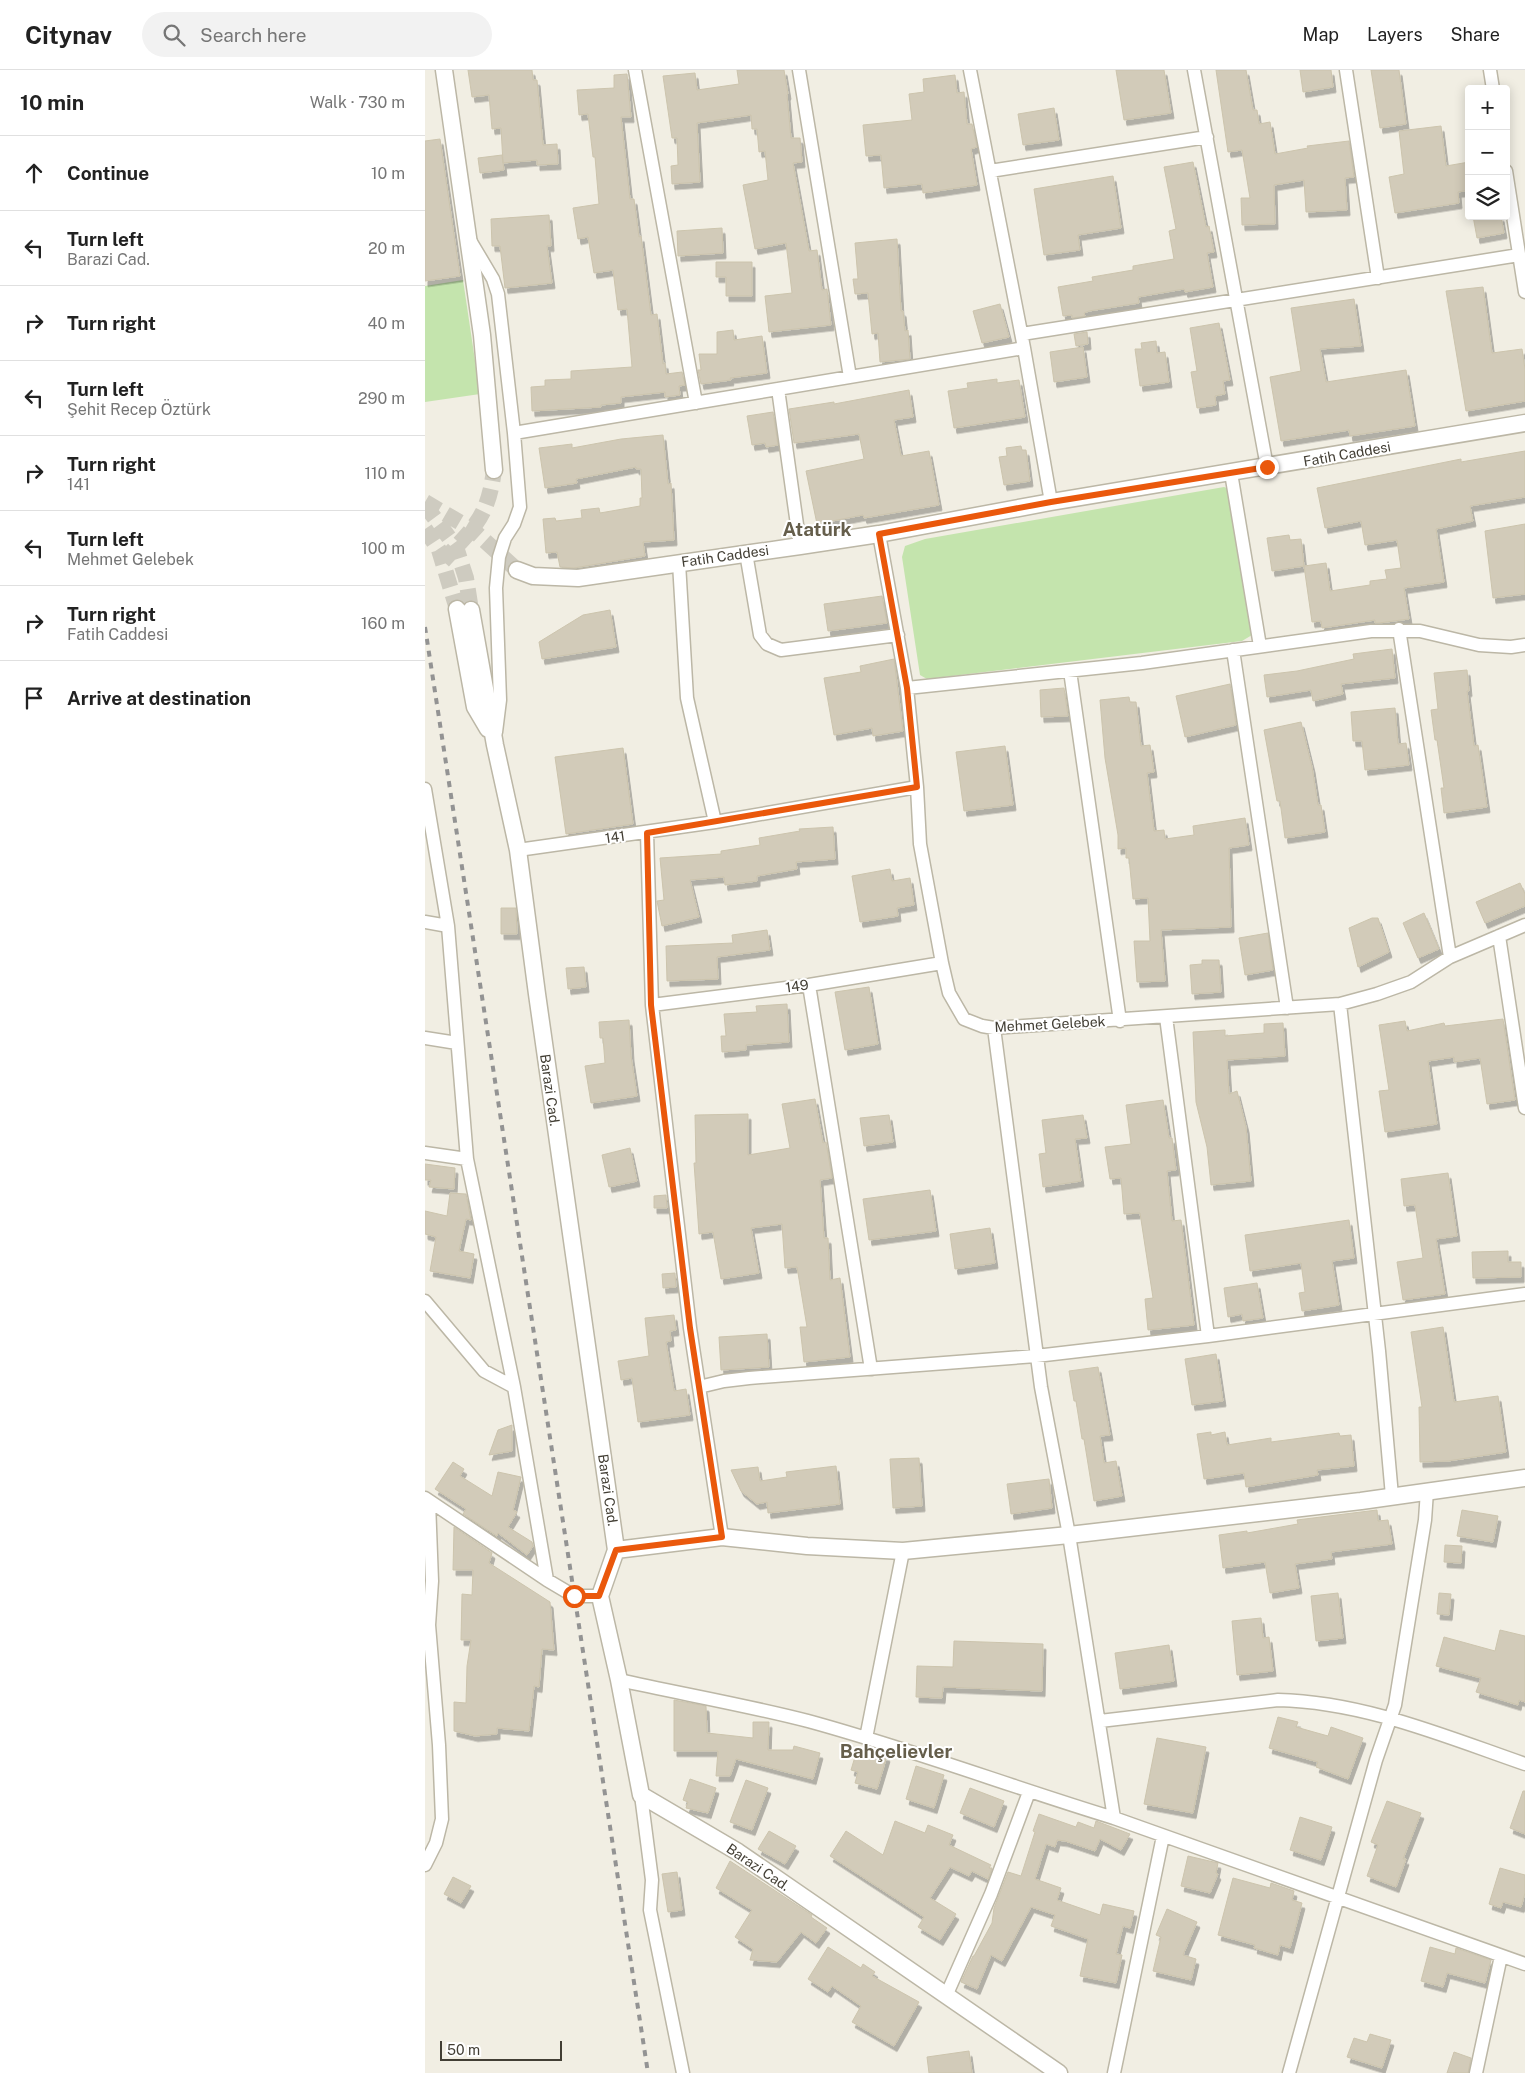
<!DOCTYPE html>
<meta charset="utf-8">
<style>
body{margin:0;font-family:"Public Sans",sans-serif;background:#f2f2f2;color:#222}
.controls{position:absolute;right:15px;top:15px;display:grid;overflow:hidden;border-radius:5px;box-shadow:0 2px 12px #0003}
.controls button{width:45px;height:45px;display:grid;place-items:center;padding:0;border:0;border-bottom:1px solid #e0e0e0;background:#fff;color:#222;font:25px sans-serif}
.scale{position:absolute;left:15px;bottom:12px;width:122px;box-sizing:border-box;padding-left:5px;border:2px solid #423e34;border-top:0;font-size:14px;line-height:18px;white-space:nowrap;color:#423e34;-webkit-text-stroke:4px #fff;paint-order:stroke}
.stop{position:absolute;width:15px;height:15px;margin:-11px;border:4px solid #ea580c;border-radius:50%;background:#fff}
.stop.end{background:#ea580c;border-color:#fff;box-shadow:0 1px 5px #0008}
.list{margin:0;padding:0;list-style:none}
h2{display:flex;justify-content:space-between;align-items:center;height:65px;margin:0;padding:0 20px;font-size:21px}
h2 small{font-size:16px;font-weight:400;color:#767676}
.list li{display:grid;grid-template-columns:32px 1fr auto;gap:15px;align-items:center;box-sizing:border-box;height:75px;padding:0 20px;border-top:1px solid #e0e0e0}
.list b{display:block;font-size:19px;white-space:nowrap}
.list p{margin:0;font-size:16px;white-space:nowrap;color:#767676}
.list em{font-size:16px;font-style:normal;color:#767676}
.icon{flex:none;width:28px;height:28px;fill:none;stroke:currentColor;stroke-width:2;stroke-linecap:round;stroke-linejoin:round}
.map{position:relative;flex:none;width:1100px;height:2003px;overflow:hidden}
header{display:flex;align-items:center;gap:30px;box-sizing:border-box;height:70px;padding:0 25px;background:#fff;border-bottom:1px solid #e0e0e0}
header strong{font-size:24px}
nav{display:flex;gap:28px;margin-inline-start:auto;font-size:18px}
.search{width:350px;height:45px;background:#f2f2f2;display:flex;align-items:center;gap:12px;box-sizing:border-box;padding:0 18px;border-radius:28px;color:#767676;font-size:19px}
main{display:flex}
aside{flex:1;background:#fff}
.map>svg:first-child{display:block}
.green{fill:#c4e4ad}
.building{fill:#d2cbb9;stroke:#ccc4ad;filter:url(#shadow)}
.lines{fill:none;stroke-linecap:round;stroke-linejoin:round}
.tertiary-tunnel{stroke:#cecbc0;stroke-width:16;stroke-dasharray:16 8;stroke-linecap:butt}
.minor-casing{stroke:#bcb7a6;stroke-width:15}
.tertiary-casing{stroke:#bcb7a6;stroke-width:19}
.minor{stroke:#fff;stroke-width:12}
.tertiary{stroke:#fff;stroke-width:16}
.rail{stroke:#939393;stroke-width:4;stroke-dasharray:6 6;stroke-linecap:butt}
.route{stroke:#ea580c;stroke-width:6}
.labels{text-anchor:middle;dominant-baseline:central;stroke-width:4;stroke-linejoin:round;paint-order:stroke}
.street-label{font-size:14px;fill:#423e34;stroke:#fff}
.district-label{font-size:19px;font-weight:bold;fill:#655e4b;stroke:#fff}
</style>
<header>
<strong>Citynav</strong>
<div class="search"><svg class="icon" aria-label="search" viewBox="0 0 24 24"><circle cx="10" cy="10" r="6"/><path d="M15 15l6 6"/></svg>Search here</div>
<nav><a>Map</a><a>Layers</a><a>Share</a></nav>
</header>
<main>
<aside>
<h2>10 min<small>Walk · 730 m</small></h2>
<ul class="list">
<li><svg class="icon" aria-label="ahead" viewBox="0 0 24 24"><path d="M12 20V5M6 11l6-6 6 6"/></svg><div><b>Continue</b></div><em>10 m</em></li>
<li><svg class="icon" aria-label="left" viewBox="0 0 24 24"><path d="M17 20v-9H6M10 6l-5 5 5 5"/></svg><div><b>Turn left</b><p>Barazi Cad.</p></div><em>20 m</em></li>
<li><svg class="icon" aria-label="right" viewBox="0 0 24 24"><path d="M7 20v-9h11M14 6l5 5-5 5"/></svg><div><b>Turn right</b></div><em>40 m</em></li>
<li><svg class="icon" aria-label="left" viewBox="0 0 24 24"><path d="M17 20v-9H6M10 6l-5 5 5 5"/></svg><div><b>Turn left</b><p>Şehit Recep Öztürk</p></div><em>290 m</em></li>
<li><svg class="icon" aria-label="right" viewBox="0 0 24 24"><path d="M7 20v-9h11M14 6l5 5-5 5"/></svg><div><b>Turn right</b><p>141</p></div><em>110 m</em></li>
<li><svg class="icon" aria-label="left" viewBox="0 0 24 24"><path d="M17 20v-9H6M10 6l-5 5 5 5"/></svg><div><b>Turn left</b><p>Mehmet Gelebek</p></div><em>100 m</em></li>
<li><svg class="icon" aria-label="right" viewBox="0 0 24 24"><path d="M7 20v-9h11M14 6l5 5-5 5"/></svg><div><b>Turn right</b><p>Fatih Caddesi</p></div><em>160 m</em></li>
<li><svg class="icon" aria-label="arrive" viewBox="0 0 24 24"><path d="M6 21V4h12l-3 4 3 4H6"/></svg><div><b>Arrive at destination</b></div></li>
</ul>
</aside>
<div class="map">
<svg width="1100" height="2003" viewBox="0 0 1100 2003">
<defs>
<filter id="shadow"><feDropShadow dx="3" dy="5.5" stdDeviation="0" flood-color="#0004"/></filter>
</defs>
<rect width="100%" height="100%" fill="#f1eee3"/>
<!-- green -->
<path class="green" d="M38 210 55 324 0 332V216Z
M799 417 804 419 828 556 827 565 817 571 502 609 495 605 477 487 480 476 500 469Z"/>
<!-- building -->
<path class="building" d="M43 0H107L108 10H112L118 75 132 74 133 94 112 95V90L78 93 76 58 67 59 64 25 47 27Z
M312 0H359L363 24 362 25 366 68H375L377 92 368 93 384 181 392 180 397 220 402 219 406 255 344 262 340 226 367 223 361 173 330 179 318 115 343 110 340 81 334 82 332 59H327L326 45 272 53 275 112 247 114 246 96 253 95 252 68H247L238 6 270 3 272 20 314 14Z
M691 0H739L746 43 699 50Z
M791 0H821L828 40H832L834 54 845 52 850 84 883 78 882 76 924 71 929 107 920 108 922 140 881 142 879 110 849 115 850 154 817 155 816 128H825L817 80 803 82Z
M875 0H906L908 17 878 22Z
M946 0H974L981 54 955 58Z
M202 4 206 47H196L205 129H209L214 167 216 166 226 245 232 244 238 294 240 293 241 304 257 302 260 315 254 316 255 325 240 327V322L196 327V333L176 335V337L107 341 106 317 120 316V310L146 309V301L207 297 202 239 193 240 188 200 169 203 163 167 153 169 148 138 174 134 170 87H168L163 44 154 45 152 20 189 18V5Z
M530 5 532 23 539 22 542 54H547L552 77 546 79 552 115 498 123 497 114 459 118 456 85 441 86 438 55 487 50 484 24 499 22 498 9Z
M629 38 634 70 598 75 593 44Z
M1016 56 1021 96 1044 92V120L1033 122 1034 133 970 143 964 107 979 104 974 61Z
M15 69 35 206 0 211V71Z
M77 85 79 100 55 103 53 88Z
M768 92 781 157 784 156 789 182 782 183 788 217 760 222 759 219 713 227 714 233 664 241 659 243 660 246 647 248V245L638 246 633 217 668 211 667 207 708 200V196L749 189 744 161 751 159 739 97Z
M688 106 696 158 653 165 655 180 619 185 609 119Z
M124 145 126 176H122L127 213 80 218 75 176H67L66 149Z
M1048 146H1076L1079 163 1052 168Z
M297 158 298 183 253 186 252 161Z
M472 169 476 241H478L480 261 483 260 485 289 455 292 453 263 447 264 443 223 430 224 428 209H433L430 173Z
M291 192H327V226H301V207H291Z
M1058 217 1067 283 1097 279 1100 299V331L1041 341 1021 221Z
M929 229 936 276 895 279 901 312 981 300 990 356 925 366 924 360 856 371 845 307 876 301 866 238Z
M575 234 584 267 557 273 548 241Z
M794 253 805 310 798 311 800 324 790 326 791 335 772 338 766 302 772 301 765 258Z
M308 260 309 270 337 266 342 303 305 308 306 310 276 314 273 300H276L274 284H292V262Z
M662 262 663 274 651 276 649 264Z
M731 271 732 283 740 282 744 312 715 316 710 279H717L716 273Z
M658 277 662 307 629 312 625 282Z
M572 309V313L594 310 600 347 529 358 523 321 543 318 542 313Z
M484 320 488 347 469 350 476 386 504 381 514 435 439 448 438 445 392 454 381 401 439 389 434 364 369 373 364 339 409 332V334Z
M348 342 353 375 341 377 340 373 327 375 322 346Z
M238 365 243 414 246 413 249 470 218 472 220 486 149 498 135 497 132 482 121 483 118 449 130 448 131 451 157 448 156 440 174 438 175 443 215 436V428H217L216 399H211V397L151 409 152 413 120 418 114 378 147 374V378L196 369Z
M596 376 597 380H601L605 411 579 415 574 387 582 386 581 378Z
M1100 381V427L1045 436 1048 451 1011 459 1019 512 979 518 984 549 954 553H950V550L897 558 896 551 887 552 879 496 901 493 905 521 945 515V511L962 509 960 500 976 498 972 470 940 475 936 451 900 458 892 418 1036 389V392Z
M1100 454V524L1068 528 1060 461Z
M864 465 865 470 876 469 879 496 847 501 842 468Z
M457 526 462 553 403 561 399 534Z
M185 540 191 577 117 589 114 572 158 545Z
M967 579 970 608 916 614 918 624 888 631 886 620 842 627 839 605 872 601 929 589 928 584Z
M469 589 478 661 448 666 447 658 409 665 399 608 436 602 435 596Z
M1042 600 1044 621H1042L1049 676 1053 675 1062 737 1019 743 1016 718H1019L1012 670H1010L1006 640 1013 639 1009 603Z
M805 614 811 655 760 667 751 626Z
M639 618 643 646 616 647 615 620Z
M704 627 705 632H711L716 676 725 675 729 702 722 703 729 761 739 760 740 769 769 765 768 756 820 748 824 775 804 778 806 857 736 860 740 911 712 912 709 871H725L723 828 708 829 704 788H701V778L693 779V765L680 688 675 630Z
M970 638 973 674 981 673 984 695 940 700 937 671H928L926 642Z
M876 652 887 697 893 735H896L900 762 860 768 855 731H852L839 660Z
M580 676 588 735 539 741 531 682Z
M198 678 208 754 141 764 130 687Z
M408 757 410 789 371 792 372 799 332 806V811L300 815 299 807 265 810 274 847 237 856 232 831 239 830 235 788 296 784V781L335 775 334 768 375 761 374 759Z
M465 799 467 811 485 808 489 835 472 838 473 846 435 852 427 806Z
M1095 813 1100 824V836L1060 853 1051 832Z
M76 838H91L92 864H76Z
M999 843 1014 879 993 888 978 853Z
M947 848H953L964 882 933 897 924 858Z
M342 860 345 880 292 887 293 909 242 911 241 876 308 873 307 865Z
M843 863 848 900 820 905 814 868Z
M777 890H794L796 922 767 924 765 895 777 894Z
M159 897 161 917 143 919 141 898Z
M444 917 453 974 420 980 410 922Z
M362 934 364 972 321 975V980L297 982 296 966H301L299 944 332 942 331 936Z
M1078 949 1090 1030 1062 1034 1055 988 1029 992V987L1003 991 1012 1054 960 1062 954 1021 964 1020 954 955 980 951 982 961 1019 953 1020 956Z
M204 950 206 986 212 1026 166 1033 160 996 180 993 178 968H175L174 952Z
M858 953 860 986 802 990 804 1024 812 1021 821 1057 826 1111 786 1115 782 1077 771 1032 768 962 800 960V966L839 963V954Z
M390 1029 398 1073 401 1072 407 1108 395 1110 399 1168H403L405 1210 415 1208 425 1287 379 1292 375 1257H382L372 1197 360 1198 357 1154 326 1158 334 1203 296 1209 288 1162 274 1164 269 1093H271L270 1045 323 1044V1085L365 1078 357 1034Z
M738 1030 744 1068H747L751 1100 742 1101 747 1151 756 1150 769 1255 723 1260 720 1229 728 1228 715 1143 699 1144 696 1108 685 1109 680 1077 706 1074 701 1035Z
M464 1045 468 1072 439 1076 435 1048Z
M658 1045 662 1068 650 1069 656 1111 618 1117 614 1084 621 1083 617 1050Z
M205 1078 212 1111 184 1117 177 1085Z
M0 1094 30 1098 29 1119 4 1117 6 1110H0Z
M1023 1103 1032 1166 1011 1169 1020 1224 978 1230 972 1192 998 1188 990 1135 979 1136 976 1109Z
M505 1120 511 1161 444 1170 438 1129Z
M25 1123 41 1124 46 1150 41 1149 34 1181 49 1184 45 1208 5 1201 11 1167 0 1164V1141L22 1146Z
M241 1125 242 1138H229V1126Z
M924 1150 929 1188 907 1191 914 1235 877 1241 874 1223 880 1222 876 1193 825 1201 820 1165Z
M565 1158 570 1193 530 1199 525 1164Z
M1083 1181V1192H1096V1207L1048 1208 1047 1182Z
M250 1203 251 1217 238 1218 237 1204Z
M832 1213 838 1248 818 1251 817 1244 803 1247 799 1218Z
M249 1245 251 1260 245 1261 246 1271 241 1272 249 1321 261 1319 265 1345 213 1352 207 1308 196 1310 193 1291 224 1286 220 1248Z
M1018 1257 1029 1332 1073 1326 1081 1382 1023 1391 995 1392 994 1337H997L986 1262Z
M342 1264 344 1297 296 1300 294 1267Z
M791 1284 798 1331 767 1335 760 1289Z
M673 1297 685 1365 675 1366 679 1393 691 1391 697 1426 669 1431 659 1369H657L651 1331H649L644 1301Z
M87 1355V1381L64 1385 73 1360Z
M786 1362V1365L800 1362 802 1375 846 1368V1372L914 1363 915 1366 926 1365 929 1396 892 1400 893 1405 821 1417 819 1403 779 1409 772 1364Z
M494 1388 497 1436 468 1438 465 1389Z
M28 1392 39 1399 35 1406 67 1426 73 1402 96 1407 88 1440 92 1442 83 1457 107 1472 108 1476 102 1485 73 1463 72 1466 38 1444 41 1439 10 1419Z
M411 1396 415 1434 343 1443 342 1432 332 1434 316 1421 306 1400 333 1397 335 1411 362 1407 361 1402Z
M624 1409 627 1438 586 1444 582 1414Z
M952 1440 953 1451 963 1450 967 1474 906 1482 907 1489 870 1494 874 1518 845 1523 840 1492 798 1498 794 1465 822 1461V1463L873 1454 872 1450Z
M1037 1440 1073 1446 1068 1472 1032 1466Z
M29 1457 67 1483 64 1493 125 1532 129 1580 117 1579 114 1617 109 1616 104 1661 72 1658V1664L50 1666 29 1661V1632L41 1633 42 1596 46 1570H36L37 1524 47 1525 48 1500H28Z
M1020 1475 1037 1476 1036 1493 1019 1492Z
M913 1523 918 1568 891 1571 886 1526Z
M1014 1523 1026 1524 1024 1545 1012 1544Z
M836 1548 838 1568 844 1567 848 1601 812 1605 807 1551Z
M1075 1560 1100 1566V1632L1094 1630 1093 1635 1051 1622 1056 1608 1011 1596 1019 1567 1070 1581Z
M529 1571 618 1574 617 1621 518 1617 517 1628 491 1627 492 1596 528 1597Z
M744 1575 749 1611 695 1619 690 1583Z
M249 1630 281 1636 282 1663 328 1668V1652H344L343 1680H368L369 1676 395 1683 388 1709 311 1689 305 1706H291L293 1681H249Z
M853 1647 873 1652 871 1657 903 1666 906 1657 938 1668 923 1709 891 1697 893 1692 844 1678Z
M732 1668 781 1677 768 1743 719 1734Z
M433 1677 462 1686 452 1719 430 1713 433 1702 426 1700Z
M491 1696 519 1705 509 1738 481 1729Z
M265 1709 291 1718 283 1743 261 1738 263 1732 258 1730Z
M321 1710 343 1718 327 1760 305 1752Z
M545 1718 579 1731 569 1757 535 1743Z
M1098 1721H1100V1764L1085 1758Z
M962 1731 996 1743 978 1789H981L971 1817 942 1806 953 1775 946 1772Z
M614 1744 651 1757 653 1752 669 1758 671 1751 705 1764 696 1780 675 1769 670 1781 640 1771 632 1770 630 1777 621 1774 610 1809 636 1818 632 1830 675 1845 678 1834 709 1841 705 1858 698 1856 691 1884 697 1885 691 1913 655 1906 663 1869 626 1856 630 1845 606 1837 577 1891 566 1885 552 1919 536 1912 548 1886H549L567 1853 569 1838 583 1802 596 1806 610 1762 608 1761Z
M875 1747 907 1757 896 1790 865 1780Z
M470 1751 500 1763 503 1755 528 1765 524 1775 566 1795 564 1798H567L563 1809 547 1801 544 1806 525 1797 505 1828 531 1844 515 1870 493 1857 499 1847 405 1786 421 1761 458 1785Z
M344 1761 371 1776 360 1794 333 1779Z
M763 1786 793 1793 791 1803 793 1804 785 1823 756 1816Z
M305 1791 387 1845 386 1847 402 1858 391 1873 376 1862 352 1892 325 1890 328 1879 310 1867 327 1840 291 1818Z
M1075 1798 1100 1805V1823L1096 1837 1078 1832 1076 1838 1064 1834Z
M252 1802 257 1840 243 1842 237 1804Z
M28 1807 46 1816 36 1833 19 1824Z
M808 1808 845 1818 846 1813 869 1821 867 1830 877 1833 865 1878 855 1875 853 1885 829 1878 830 1875 793 1865Z
M742 1839 772 1852 758 1885 771 1889 766 1910 728 1901 736 1867 731 1865Z
M403 1877 436 1898 438 1894 450 1902 447 1906 494 1932 469 1976 427 1952 436 1936 407 1916 403 1922 383 1909Z
M1005 1877 1030 1884 1031 1878 1066 1890 1060 1913 1022 1903 1018 1917 996 1911Z
M945 1964 966 1970 957 1998 922 1987 929 1968 942 1972Z
M544 1981 547 2003H504L502 1987Z
M1029 1982 1046 1988 1043 2003H1022Z"/>
<g class="lines">
<!-- tertiary-tunnel -->
<path class="tertiary-tunnel" d="M0 432 48 460 92 500
M0 435 31 477 41 508 46 540
M0 459 14 480 32 539
M18 491C49 457 63 448 69 400"/>
<defs>
<path id="minor" d="M210 0 271 333
M374 0 425 307
M545 0 599 278 626 432
M769 0 842 397
M921 0 953 208
M1065 0 1068 19
M565 101 782 67
M1081 101 1100 222
M46 172 68 209 73 224 89 363 95 437 89 454 80 468 74 487 71 518 75 630 71 662
M597 264 1094 185
M353 319 375 476
M89 363 599 278
M806 403 835 576
M454 464 482 618 492 717 495 774 517 893 524 923 539 949 557 956 569 958 915 934 952 924 986 912 1025 887 1100 855
M321 483 335 565 342 574 356 580 473 565
M254 493 262 628 290 752
M974 559 1025 887
M808 580 862 938
M645 601 695 951
M482 618 717 593 946 561H995L1054 575 1086 577 1100 575
M0 719 23 856 42 1089 89 1317 122 1510
M222 763 227 935 265 1258 297 1467
M93 780 290 752 492 717
M0 852 23 856
M1074 866 1100 1038
M384 915 446 1299
M915 934 954 1281 967 1426
M227 935 384 915 517 893
M741 947 783 1266
M569 958 616 1317 644 1465 689 1748 1100 1894
M0 968 32 973
M0 1083 42 1089
M0 1231 59 1301 89 1317
M274 1317 299 1311 324 1308 611 1286 783 1266 1100 1224
M0 1428 122 1510 149 1526H175
M194 1610C257 1624 321 1635 383 1651 486 1679 587 1717 689 1748
M675 1651 853 1630C939 1632 1019 1666 1100 1694
M441 1668 478 1481
M216 1725 227 1810 225 1840 258 2003
M0 1795 11 1773 17 1749 14 1675 4 1555 7 1511 4 1432
M521 1926 566 1824 604 1722
M689 2003 738 1766
M864 2003 951 1690 970 1635 1000 1450 1002 1421
M1051 2003 1076 1886"/>
<path id="tertiary" d="M19 0 57 265 69 400
M92 500 108 506 153 508 375 476 454 464 626 432 1100 353
M32 539 50 637 63 659
M46 540 70 675 93 780 112 924 191 1480 175 1526 194 1610 216 1725 313 1782 634 2003
M191 1480 297 1467 382 1476 478 1481 644 1465 936 1431 1100 1408"/>
</defs>
<!-- minor casing -->
<use href="#minor" class="minor-casing"/>
<!-- tertiary casing -->
<use href="#tertiary" class="tertiary-casing"/>
<!-- minor -->
<use href="#minor" class="minor"/>
<!-- tertiary -->
<use href="#tertiary" class="tertiary"/>
<!-- rail -->
<path class="rail" d="M0 557 223 2003"/>
</g>
<g class="lines">
<!-- route -->
<path class="route" d="M149 1526H174L191 1480 297 1467 265 1258 226 935 222 763 492 717 482 618 454 464 626 432 842 397"/>
</g>
<g class="labels">
<!-- street labels -->
<g class="street-label">
<text transform="translate(922 384) rotate(-10)">Fatih Caddesi</text>
<text transform="translate(300 486) rotate(-8)">Fatih Caddesi</text>
<text transform="translate(190 767) rotate(-8)">141</text>
<text transform="translate(372 916) rotate(-8)">149</text>
<text transform="translate(625 954) rotate(-3)">Mehmet Gelebek</text>
<text transform="translate(125 1020) rotate(82)">Barazi Cad.</text>
<text transform="translate(183 1420) rotate(82)">Barazi Cad.</text>
<text transform="translate(333 1797) rotate(34)">Barazi Cad.</text>
</g>
<!-- district labels -->
<g class="district-label">
<text x="392" y="459">Atatürk</text>
<text x="471" y="1681">Bahçelievler</text>
</g>
</g>
</svg>
<div class="controls">
<button>+</button>
<button>−</button>
<button><svg class="icon" aria-label="layers" viewBox="0 0 24 24"><path d="M12 4l9 5-9 5-9-5zM3 14l9 5 9-5"/></svg></button>
</div>
<div class="scale">50 m</div>
<div class="stop" style="left:149px;top:1526px"></div>
<div class="stop end" style="left:842px;top:397px"></div>
</div>
</main>
